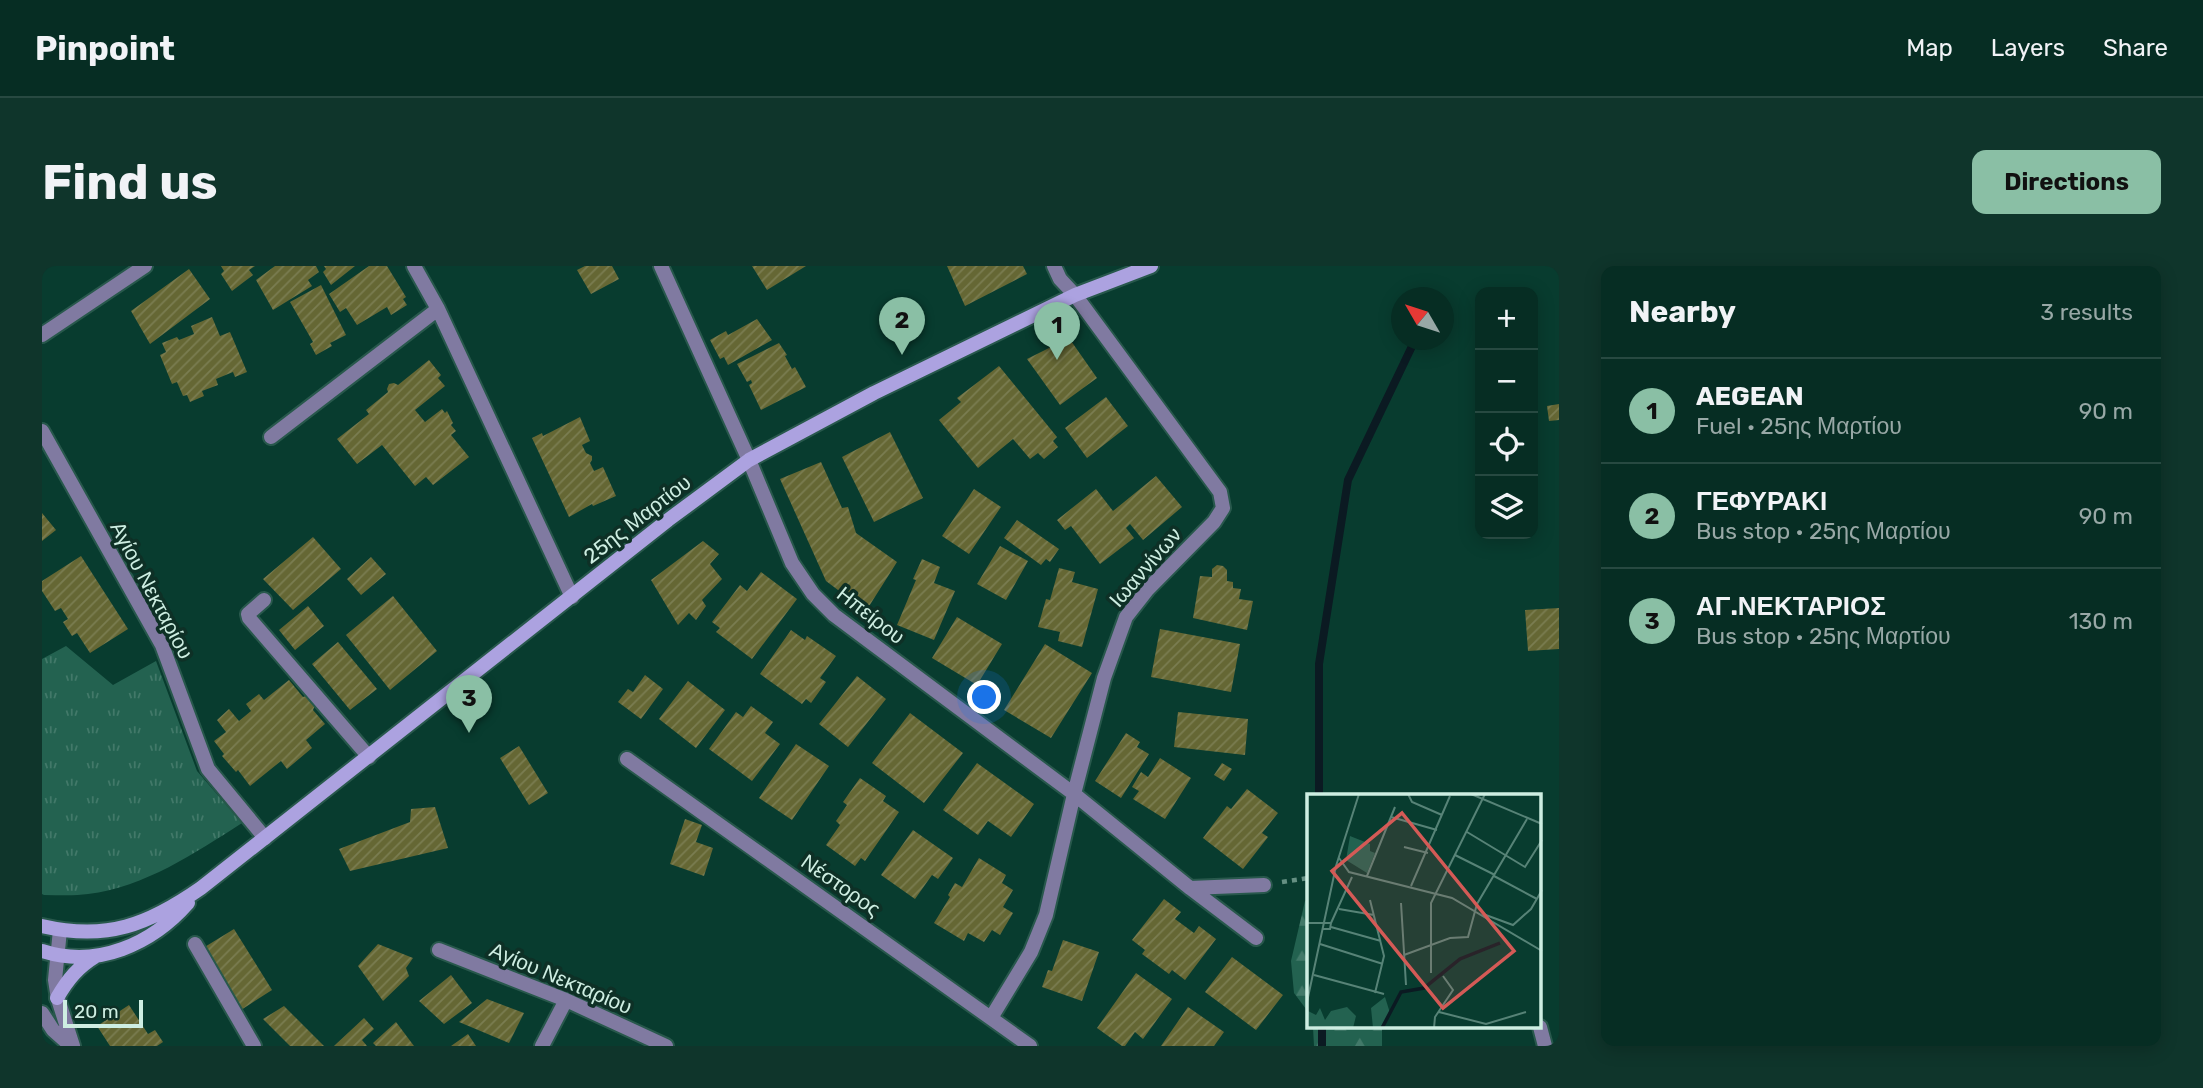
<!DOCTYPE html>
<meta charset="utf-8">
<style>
body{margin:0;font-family:Rubik,sans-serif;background:#0f352b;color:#f1f3f6}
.controls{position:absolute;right:21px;top:21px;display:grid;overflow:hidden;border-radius:14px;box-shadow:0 4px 18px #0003}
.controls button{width:63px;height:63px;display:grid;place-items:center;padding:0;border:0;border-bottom:2px solid #274941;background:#062d23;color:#f1f3f6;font:35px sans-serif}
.compass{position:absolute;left:1349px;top:21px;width:63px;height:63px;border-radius:50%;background:#062d23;box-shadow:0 4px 18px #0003;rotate:309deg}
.scale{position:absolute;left:21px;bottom:18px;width:80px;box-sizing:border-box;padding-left:7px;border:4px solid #ceeee2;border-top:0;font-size:19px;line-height:24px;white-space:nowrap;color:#ceeee2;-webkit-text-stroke:5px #0e3026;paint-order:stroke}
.you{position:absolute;left:943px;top:432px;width:24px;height:24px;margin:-18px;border:5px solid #fff;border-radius:50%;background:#1a73e8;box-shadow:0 0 0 10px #1a73e833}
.badge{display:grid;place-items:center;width:46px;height:46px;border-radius:50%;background:#8abfa5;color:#111;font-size:23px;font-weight:700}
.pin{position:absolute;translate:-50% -58px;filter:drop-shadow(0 2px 4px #0008)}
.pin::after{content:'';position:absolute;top:37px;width:24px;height:21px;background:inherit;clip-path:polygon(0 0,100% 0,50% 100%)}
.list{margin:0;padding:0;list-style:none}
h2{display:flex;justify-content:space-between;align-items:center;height:91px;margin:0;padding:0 28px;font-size:30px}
h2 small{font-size:23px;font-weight:400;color:#98a8a6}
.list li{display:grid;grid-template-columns:46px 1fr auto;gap:21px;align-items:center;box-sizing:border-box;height:105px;padding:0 28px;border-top:2px solid #274941}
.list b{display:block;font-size:26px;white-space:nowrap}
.list p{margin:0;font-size:23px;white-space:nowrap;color:#98a8a6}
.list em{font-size:23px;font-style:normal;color:#98a8a6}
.icon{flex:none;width:38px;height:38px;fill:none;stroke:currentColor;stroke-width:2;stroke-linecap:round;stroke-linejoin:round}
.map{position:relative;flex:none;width:1517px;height:780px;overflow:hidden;border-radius:14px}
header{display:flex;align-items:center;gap:42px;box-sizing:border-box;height:98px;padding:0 35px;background:#062d23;border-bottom:2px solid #274941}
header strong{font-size:33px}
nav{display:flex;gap:38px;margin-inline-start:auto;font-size:24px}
.intro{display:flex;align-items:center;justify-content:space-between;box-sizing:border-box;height:168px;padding:0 42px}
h1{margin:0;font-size:49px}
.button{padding:18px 32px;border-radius:14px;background:#8abfa5;color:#111;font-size:24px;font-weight:700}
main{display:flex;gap:42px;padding:0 42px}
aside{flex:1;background:#062d23;border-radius:14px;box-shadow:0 4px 18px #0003}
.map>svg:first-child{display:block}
.grass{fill:url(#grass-tufts)}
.forest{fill:url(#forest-firs)}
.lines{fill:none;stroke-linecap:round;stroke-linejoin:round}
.stream{stroke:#0b1a22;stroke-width:8}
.building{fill:url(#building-hatch)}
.service-casing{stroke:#28584c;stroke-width:18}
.minor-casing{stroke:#28584c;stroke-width:18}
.tertiary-casing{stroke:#28584c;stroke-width:18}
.secondary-casing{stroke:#28584c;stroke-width:18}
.path{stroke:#659083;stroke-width:4.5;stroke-dasharray:5 5;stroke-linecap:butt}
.service{stroke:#807aa1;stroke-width:14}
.minor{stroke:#807aa1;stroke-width:14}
.tertiary{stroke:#807aa1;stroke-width:14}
.secondary{stroke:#aca2e0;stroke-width:14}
.labels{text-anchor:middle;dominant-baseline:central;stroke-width:7;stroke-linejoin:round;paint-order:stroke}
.street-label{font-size:21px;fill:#ceeee2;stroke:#0e3026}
.inset-river{fill:none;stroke:#0b1a22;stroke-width:3.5}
.inset-road{fill:none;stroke:#578377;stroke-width:2}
.view{fill:#d45a56;fill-opacity:0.15;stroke:#d45a56;stroke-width:3.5}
.inset-edge{fill:none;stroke:#ceeee2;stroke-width:3.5}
</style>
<header>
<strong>Pinpoint</strong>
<nav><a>Map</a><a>Layers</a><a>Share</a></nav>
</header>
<div class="intro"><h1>Find us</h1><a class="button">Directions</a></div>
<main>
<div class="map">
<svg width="1517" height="780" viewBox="0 0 1517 780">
<defs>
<pattern id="grass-tufts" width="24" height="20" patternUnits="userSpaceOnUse" patternTransform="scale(1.75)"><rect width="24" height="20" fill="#236250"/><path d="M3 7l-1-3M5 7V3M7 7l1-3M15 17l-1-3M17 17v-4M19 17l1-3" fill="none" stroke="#427969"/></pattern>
<pattern id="forest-firs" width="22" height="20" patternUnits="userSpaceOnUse" patternTransform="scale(1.75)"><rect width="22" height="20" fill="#236250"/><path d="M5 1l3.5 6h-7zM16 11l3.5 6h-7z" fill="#427969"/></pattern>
<pattern id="building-hatch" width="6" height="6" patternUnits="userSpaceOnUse" patternTransform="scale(1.75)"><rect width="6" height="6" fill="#656734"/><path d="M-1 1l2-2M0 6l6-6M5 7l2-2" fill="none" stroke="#7a7d51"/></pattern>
</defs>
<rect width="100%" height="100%" fill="#083c2f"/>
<!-- grass -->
<path class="grass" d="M24 380 71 419 114 395 155 505 200 557C153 587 103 621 46 628 32 630 17 629 2 629L0 628V393Z"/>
<!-- forest -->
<path class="forest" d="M1267 634V747L1252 727 1249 695 1263 635Z
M1271 761H1340V780H1272Z"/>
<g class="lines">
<!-- stream -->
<path class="stream" d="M1277 530V398L1306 214 1373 74
M1280 761V780"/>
</g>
<!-- building -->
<path class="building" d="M179 0H213L207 4 211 9 190 25 179 8 182 5Z
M233 0H274L277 6 266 14 270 20 231 44 214 14Z
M282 0H313L289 19 281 6 284 3Z
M327 0H345L364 31 361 33 365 39 349 49 345 41 315 59 304 42 298 46 287 28Z
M543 0H570L577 13 549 28 535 4Z
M710 0H764L725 24Z
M905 0H981L985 8 923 40Z
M147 3 168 33 108 78 89 45Z
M279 19 304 69 288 77 290 80 274 89 268 78 271 76 248 36Z
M170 51 178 70 188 66 205 106 193 111 191 106 174 113 176 119 160 125 162 130 148 136 145 129 141 130 135 116 130 118 118 89 124 86 120 77 135 71 137 74 152 68 149 60Z
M715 53 730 74 686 99 682 91 678 93 668 74 684 65 686 69Z
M1027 72 1055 112 1018 139 985 93Z
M737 77 745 89 743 90 750 103 753 101 764 121 719 144 707 119 710 117 709 114 705 116 695 98Z
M387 94 399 109 396 112 403 120 373 144 383 156 400 143 403 147 405 145 411 157 409 159 414 165 409 169 427 191 391 219 384 211 373 220 340 179 315 198 295 173 327 148 324 144 346 126 345 123 347 118 352 117 356 119Z
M957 100 1015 171 1011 175 1016 181 1002 193 996 187 988 193 971 173 936 202 897 154 919 136 915 132Z
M1064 131 1086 160 1045 192 1023 162Z
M1517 138V154L1507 155 1505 140Z
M538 151 548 175 540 179 544 187 550 190V194L548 197 552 205 561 201 574 230 551 240 550 238 527 251 490 172 500 167 501 170Z
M848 166 881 232 832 256 800 191Z
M779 196 800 242 806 241 814 267 855 296 824 345 784 315 738 213Z
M1114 210 1140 241 1101 274 1088 258 1084 262 1092 272 1058 298 1029 260 1023 264 1015 254 1054 223 1071 245Z
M932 223 959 241 927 288 900 270Z
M0 247 14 264 0 275Z
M975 254 1017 283 1008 296 1004 293 999 299 962 272Z
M271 271 299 303 251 344 221 313Z
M661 275 677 288 668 298 680 313 660 334 664 340 654 354 647 347 636 359 609 314Z
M958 280 986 295 964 334 935 318Z
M39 290 86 363 48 387 35 367 30 370 21 356 26 353 19 342 13 345 0 325V315Z
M329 291 344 308 319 329 305 313Z
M880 293 898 301 892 317 913 325 892 374 855 359 874 314 871 313Z
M1175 299 1181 300 1185 304V315L1191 316V322L1199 323 1197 333 1211 335 1205 364 1151 352 1158 310 1170 311V303Z
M1017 302 1033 306 1030 316 1056 323 1040 381 1016 375 1018 366 996 361 1004 333 1008 334Z
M719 306 755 333 710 393 674 366 678 362 670 356 698 319 705 325Z
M351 330 395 385 348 424 304 369Z
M266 340 282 360 253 384 237 364Z
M1517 342V383L1486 385 1483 344Z
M915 351 960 378 935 419 890 392Z
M1118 363 1198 378 1189 426 1109 411Z
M749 364 763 374 765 370 794 390 778 412 784 416 769 437 764 433 760 438 718 408Z
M296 376 335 423 308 444 270 398Z
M1003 378 1050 407 1009 472 962 444Z
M603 409 621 423 599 453 576 436 586 423 591 426Z
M815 410 844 433 806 481 777 458Z
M247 414 261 431 267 429 274 437 271 444 283 458 264 474 270 482 245 503 239 495 208 520 196 504 194 506 180 490 182 488 172 475 184 466 175 454 187 443 197 455 209 445 204 438 217 428 222 434Z
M646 415 683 444 654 482 617 453Z
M709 440 731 456 723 467 738 478 710 515 667 483 694 446 701 451Z
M1136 446 1206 453 1203 489 1132 481Z
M868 447 921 487 882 537 830 497Z
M1084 467 1098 476 1095 481 1107 488 1079 532 1053 515Z
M754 478 787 500 750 554 717 532Z
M477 480 506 527 487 539 458 492Z
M1118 492 1149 512 1123 553 1091 533 1097 525 1090 521 1099 506 1106 511Z
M935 497 992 538 969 571 946 555 936 569 901 544Z
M1180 497 1190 503 1182 515 1172 509Z
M818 512 844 530 841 535 857 546 823 595 819 592 813 600 784 579 798 559 794 555 805 539 801 536Z
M1205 523 1236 547 1220 567 1226 571 1201 603 1161 572 1185 540 1189 543Z
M393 541 406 582 308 605 297 583 368 556 369 543Z
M643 553 660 559 654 576 671 582 662 610 628 598Z
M871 564 911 592 896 613 890 609 873 633 839 609Z
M937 592 964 609 960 617 971 624 961 641 971 647 958 669 950 664 942 676 926 667 922 675 892 657 908 631 906 629 913 617 920 621Z
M1122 633 1139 646 1133 653 1152 667 1157 660 1174 673 1143 714 1130 704 1127 708 1100 688 1103 684 1090 674Z
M192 663 230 724 199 744 161 682Z
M1021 674 1057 686 1040 735 1000 721 1006 704 1010 705Z
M336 678 371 692 364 702 367 710 341 735 316 700Z
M1190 691 1241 729 1214 764 1163 726Z
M1094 707 1130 733 1101 773 1093 766 1083 780H1080L1055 762Z
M409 709 430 737 402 758 377 735Z
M445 733 482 747 467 777 417 756Z
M87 739 106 768 113 764 121 776 115 780H68L55 760Z
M242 740 282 780H248L221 753Z
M1146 741 1182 766 1172 780H1119Z
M322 752 332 763 320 774 325 780H292Z
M354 756 372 780H334L331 777Z
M426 768 434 780H409Z"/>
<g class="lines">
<defs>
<path id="service" d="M222 334 206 348 207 352 327 491"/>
<path id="minor" d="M372 0 396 43 530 331
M619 0 707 194 750 297 771 328 792 349 1032 528 1148 622 1214 672
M0 69 103 0
M0 165 120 379 166 503 223 572
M229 171 396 43
M585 493 988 780
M1148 622 1222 619
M153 678 212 780
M397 684 524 734 624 780
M949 752 989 686 1004 649 1032 528 1062 412 1084 351 1106 323 1172 256 1181 242 1178 226 1033 29 1018 13 1012 0
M1498 761 1503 780
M500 780 524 734"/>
<path id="tertiary" d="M18 664 13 714 16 733 31 780
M0 747 11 764 29 780"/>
<path id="secondary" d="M0 660C65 675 106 659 159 622L626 254 707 194 832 127 1033 29 1109 0
M0 685C55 703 110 678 146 637
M15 732C26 713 36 701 54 690"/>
</defs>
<!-- service casing -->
<use href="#service" class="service-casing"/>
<!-- minor casing -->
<use href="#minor" class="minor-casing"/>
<!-- tertiary casing -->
<use href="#tertiary" class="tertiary-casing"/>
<!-- secondary casing -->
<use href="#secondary" class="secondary-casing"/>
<!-- path -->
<path class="path" d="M1240 616 1267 612"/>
<!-- service -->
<use href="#service" class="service"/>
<!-- minor -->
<use href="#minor" class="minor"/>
<!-- tertiary -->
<use href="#tertiary" class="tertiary"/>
<!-- secondary -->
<use href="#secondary" class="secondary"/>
</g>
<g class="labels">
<!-- street labels -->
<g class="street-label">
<text transform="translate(595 253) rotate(-38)">25ης Μαρτίου</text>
<text transform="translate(1103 301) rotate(-49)">Ιωαννίνων</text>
<text transform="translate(110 324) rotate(62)">Αγίου Νεκταρίου</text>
<text transform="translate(829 349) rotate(38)">Ηπείρου</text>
<text transform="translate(799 619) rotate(35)">Νέστορος</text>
<text transform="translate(519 712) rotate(23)">Αγίου Νεκταρίου</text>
</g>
</g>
<!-- overview -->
<g transform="translate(1265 528)">
<rect width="234" height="234" fill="#083c2f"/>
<path d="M43 42 63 50V57L68 59 60 79 39 66Z" fill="#236250"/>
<path d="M78 203 83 219 73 234H66L64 214ZM40 213 49 222 46 234 2 232 1 217 9 221 13 214 18 226 24 217Z" fill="#236250"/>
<path class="inset-river" d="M75 234 94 198 117 194 153 165 193 149"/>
<path class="inset-road" d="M101 0 105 8 135 21M164 0 235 30M84 23 130 36M160 38 218 73 235 46M97 53 121 59M148 61 188 81M32 64 42 78 145 104 235 157M29 72 52 0M60 82 88 13M187 82 230 105M104 92 143 2M63 106 77 162 68 199M94 109 99 191M32 115 67 121M176 120 206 131 224 115 235 96M0 129H24L23 135H15M24 129 45 83M24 133 74 147M13 150 76 170M97 161 143 144 161 143 170 110 220 25M124 179V109L178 0M7 181 77 200M0 208 29 72M132 218 179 230 219 218M127 234 128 223 146 196 136 182"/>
<path class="view" d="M95 19 207 157 136 214 25 77Z"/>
<rect width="234" height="234" class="inset-edge"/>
</g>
</svg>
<div class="controls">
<button>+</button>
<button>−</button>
<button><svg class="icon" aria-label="locate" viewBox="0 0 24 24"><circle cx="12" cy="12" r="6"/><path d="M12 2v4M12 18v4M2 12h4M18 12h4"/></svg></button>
<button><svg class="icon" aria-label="layers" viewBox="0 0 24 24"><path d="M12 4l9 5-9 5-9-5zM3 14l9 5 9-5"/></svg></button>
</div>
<svg class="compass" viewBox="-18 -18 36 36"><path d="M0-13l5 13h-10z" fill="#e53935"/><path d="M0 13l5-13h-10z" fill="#98a8a6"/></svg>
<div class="scale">20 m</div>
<div class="you"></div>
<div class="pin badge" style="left:1015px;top:94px">1</div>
<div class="pin badge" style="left:860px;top:89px">2</div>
<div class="pin badge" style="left:427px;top:467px">3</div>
</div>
<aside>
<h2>Nearby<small>3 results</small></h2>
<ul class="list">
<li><span class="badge">1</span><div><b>AEGEAN</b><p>Fuel · 25ης Μαρτίου</p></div><em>90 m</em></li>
<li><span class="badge">2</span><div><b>ΓΕΦΥΡΑΚΙ</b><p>Bus stop · 25ης Μαρτίου</p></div><em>90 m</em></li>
<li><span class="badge">3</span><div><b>ΑΓ.ΝΕΚΤΑΡΙΟΣ</b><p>Bus stop · 25ης Μαρτίου</p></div><em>130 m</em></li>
</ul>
</aside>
</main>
